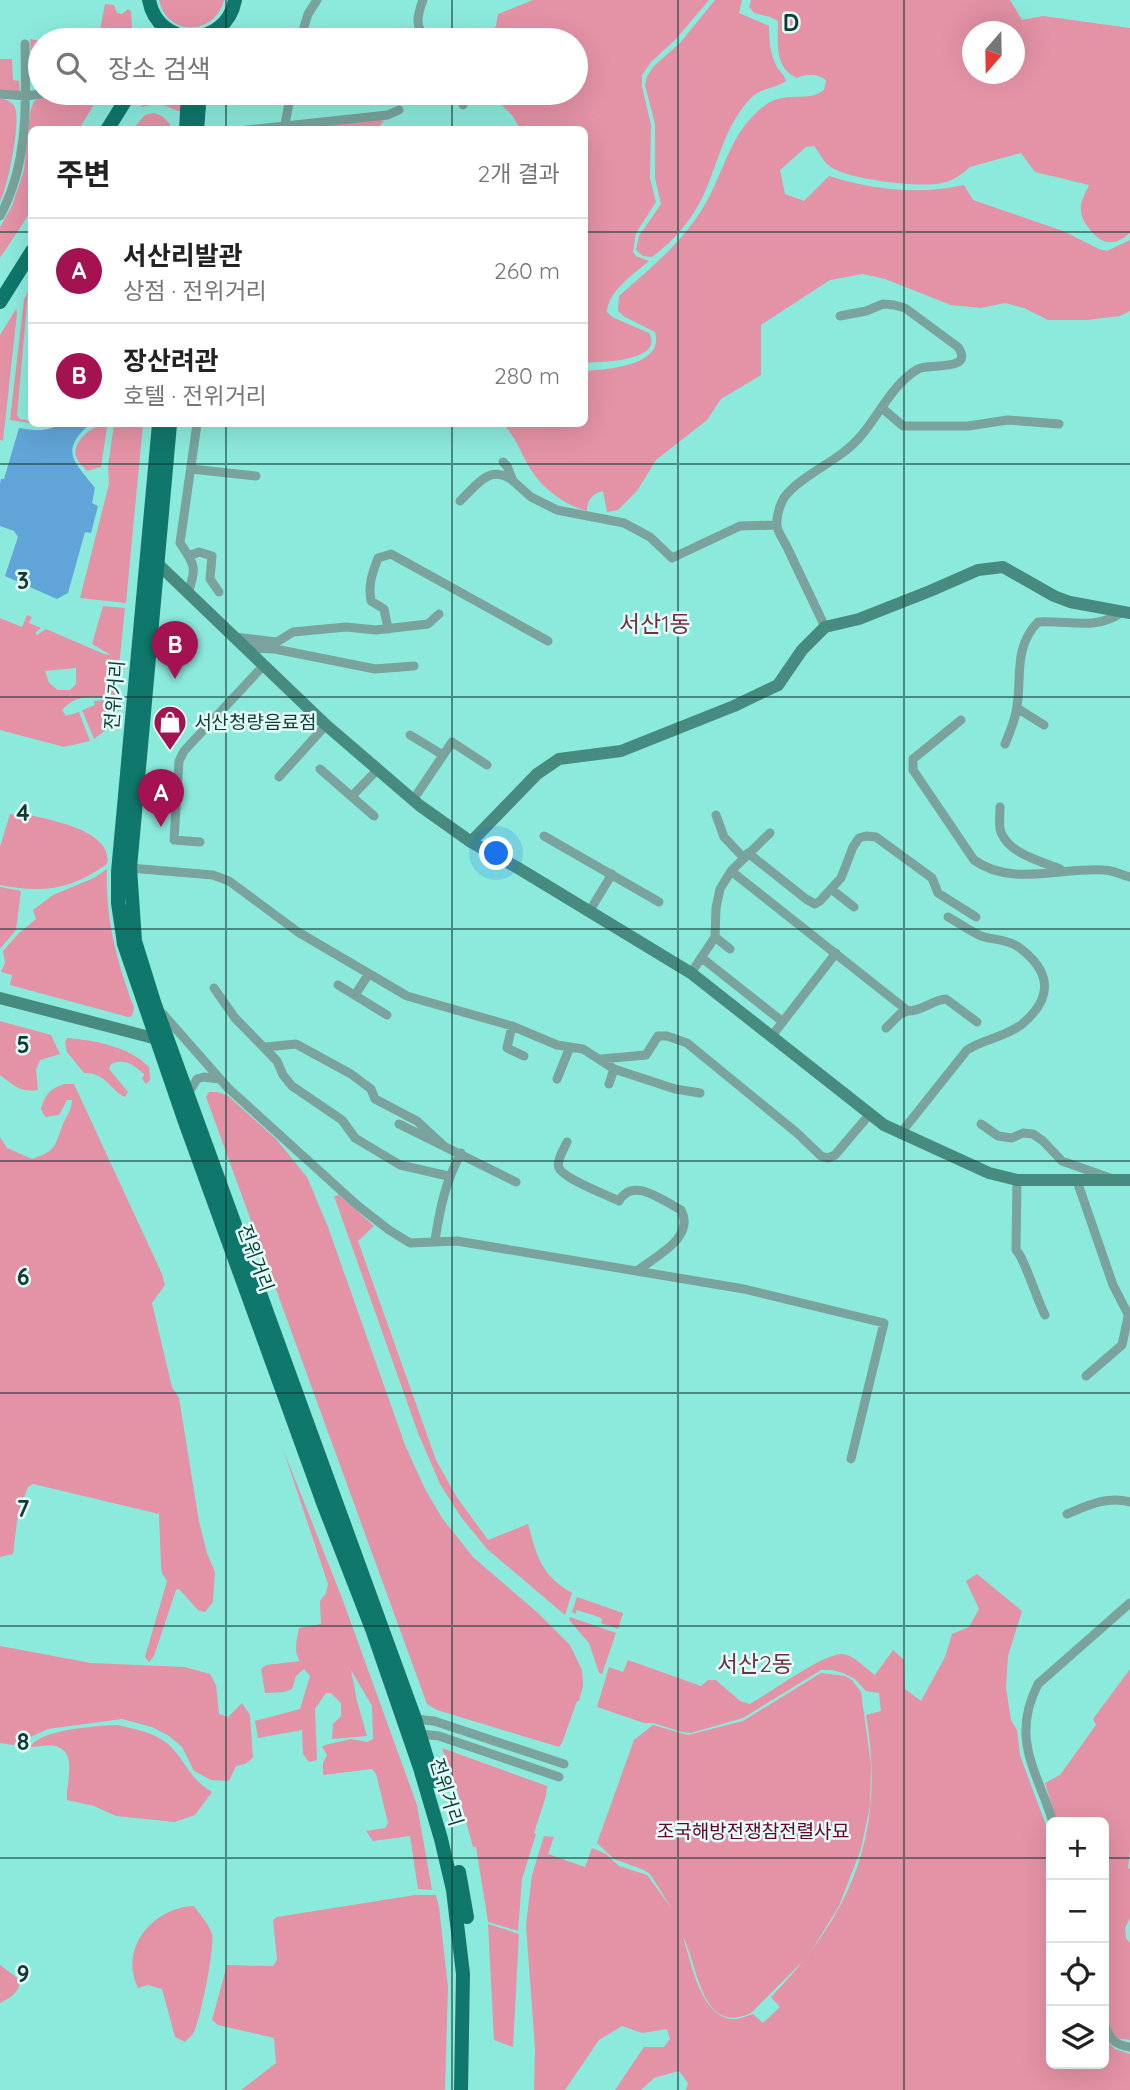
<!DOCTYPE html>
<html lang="ko">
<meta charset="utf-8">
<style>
body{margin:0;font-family:Quicksand,"Noto Sans KR",sans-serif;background:#f2f2f2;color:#222}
.controls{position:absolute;right:21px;bottom:21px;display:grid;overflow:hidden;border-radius:10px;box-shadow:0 7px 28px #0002}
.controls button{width:63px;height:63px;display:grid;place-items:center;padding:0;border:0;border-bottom:2px solid #e0e0e0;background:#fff;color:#222;font:35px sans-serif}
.compass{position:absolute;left:962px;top:21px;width:63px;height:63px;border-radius:50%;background:#fff;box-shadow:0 7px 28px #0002;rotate:200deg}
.you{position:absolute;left:497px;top:854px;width:24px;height:24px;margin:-18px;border:5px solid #fff;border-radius:50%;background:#1a73e8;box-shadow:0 0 0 10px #1a73e833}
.badge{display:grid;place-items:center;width:46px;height:46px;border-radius:50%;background:#a51251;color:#fff;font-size:23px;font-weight:700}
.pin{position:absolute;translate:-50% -58px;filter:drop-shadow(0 2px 4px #0008)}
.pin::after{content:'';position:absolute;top:37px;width:24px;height:21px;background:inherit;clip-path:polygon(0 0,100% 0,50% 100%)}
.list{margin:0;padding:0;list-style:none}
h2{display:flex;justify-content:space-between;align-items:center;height:91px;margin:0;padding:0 28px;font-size:30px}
h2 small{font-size:23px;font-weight:400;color:#767676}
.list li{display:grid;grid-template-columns:46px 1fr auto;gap:21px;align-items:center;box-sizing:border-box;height:105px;padding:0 28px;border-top:2px solid #e0e0e0}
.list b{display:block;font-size:26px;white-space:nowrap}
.list p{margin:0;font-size:23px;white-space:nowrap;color:#767676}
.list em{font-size:23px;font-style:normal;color:#767676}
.icon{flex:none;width:38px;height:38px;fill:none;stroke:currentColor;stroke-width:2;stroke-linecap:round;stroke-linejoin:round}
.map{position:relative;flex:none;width:1130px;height:2090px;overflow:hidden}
.search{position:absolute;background:#fff;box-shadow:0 7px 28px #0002;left:28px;top:28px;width:560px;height:77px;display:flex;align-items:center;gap:18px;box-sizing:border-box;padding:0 24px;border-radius:38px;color:#767676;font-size:26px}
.panel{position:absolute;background:#fff;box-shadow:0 7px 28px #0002;left:28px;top:126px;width:560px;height:301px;border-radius:10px}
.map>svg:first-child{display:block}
.green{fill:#e492a6;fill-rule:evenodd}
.water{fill:#61a4d8}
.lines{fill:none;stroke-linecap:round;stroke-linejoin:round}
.street{stroke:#79a39c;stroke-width:9}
.secondary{stroke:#478a80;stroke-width:12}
.primary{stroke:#10776c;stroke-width:14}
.grid{fill:none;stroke:#113a34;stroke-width:2;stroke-opacity:0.55}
.labels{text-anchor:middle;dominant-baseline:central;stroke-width:5;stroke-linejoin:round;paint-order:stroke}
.street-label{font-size:19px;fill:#113a34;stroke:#e3fdf8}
.poi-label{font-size:19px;fill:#113a34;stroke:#e3fdf8;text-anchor:start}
.park-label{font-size:19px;fill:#66002e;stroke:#e3fdf8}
.quarter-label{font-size:23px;fill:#742e44;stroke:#e3fdf8}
.grid-label{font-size:23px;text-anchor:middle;font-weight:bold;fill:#113a34;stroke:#e3fdf8;stroke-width:5;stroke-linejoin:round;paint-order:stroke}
</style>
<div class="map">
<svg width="1130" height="2090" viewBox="0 0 1130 2090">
<rect width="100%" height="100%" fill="#8ceadc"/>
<!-- green -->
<path class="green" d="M159 0H224C215 36 167 37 159 0Z
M533 0H709L675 40 651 62 642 75V86L651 125 650 178 656 202 636 233 633 252 636 256 649 261C634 274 608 291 607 312L612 317 649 333C665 362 599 362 585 363L584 130 506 129 518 126C511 108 502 112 496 93H576V40H478L496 26 498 14Z
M715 0H742L739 13 769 26C769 40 770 54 777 67 780 72 784 74 786 81 777 88 761 88 752 97 725 124 719 161 704 194 692 220 674 241 652 257L643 256 636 250 639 236 661 204 655 178V124L645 85 647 76 654 66 680 43Z
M751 0H1010L1022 20 1043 16 1130 28V233C1116 245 1104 246 1092 232 1085 224 1080 217 1081 206 1081 200 1086 192 1089 185L1035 172 1021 153 970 167C963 174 952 181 942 183 920 188 850 180 831 167 824 163 819 152 814 146L806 147 780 170 785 194 804 201 829 176C874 190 918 195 964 185L973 200 1063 231 1099 249 1107 251 1130 240V311L1120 316 1087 320H1048L1024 308 1005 303 981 308 951 305 885 279 863 274 830 280 761 325V375L721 399 707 420 656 460 637 491 618 510 607 512 603 491C592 494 587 500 587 511 565 505 543 489 531 470 520 452 518 440 503 424H584L585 371C607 369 665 366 655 332L625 317 618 311 619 296C653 266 688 238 709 197 724 169 731 136 756 113 761 108 771 100 778 99 794 94 811 101 824 90L826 80C816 73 808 74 797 78 774 68 778 43 778 21L770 17 754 13 749 7ZM972 32H1014V74H972Z
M105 4 114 5 117 13 122 14 128 9 131 11 132 27 127 40H98Z
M30 39 40 41V86L33 79Z
M0 59H12L13 80 19 81 20 93 0 92Z
M61 93H98V98L79 129 32 130 31 211 0 258V227L12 206 24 170 30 112 34 101 43 96Z
M148 93H182L181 112 158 103 142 107 141 104Z
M0 98C8 100 15 103 16 111 19 129 8 186 0 202Z
M154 113 162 116 170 124V129H133L145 115Z
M375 118 384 121 377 129 300 130Z
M28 292 17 415 20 419 31 421V423L10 420 24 299Z
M16 309 17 313 3 441 0 440V335Z
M114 424H143L126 603 80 598 109 484 108 466Z
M99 426 107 427 101 467 87 471C84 467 78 462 76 457 72 444 88 429 99 426Z
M103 606 125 608 116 695C93 701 82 690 62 710L66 716 79 712 90 741 64 747 0 730V618L22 627 27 615 32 617 29 623 41 628 35 633 37 635 46 629 104 654 111 655 92 644ZM76 668V684L70 690H58L49 683 45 671Z
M116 699 111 726 94 739 82 710 95 705 94 701Z
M20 813C45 819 114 829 107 864 69 891 41 893 0 885V847L10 814 17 815Z
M107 869C105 919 117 962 134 1008L132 1016 128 1017 10 985 12 975 1 972 5 963 3 951 18 934 36 919 33 910 53 895 94 878Z
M0 887 21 891 16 930 0 949Z
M0 1021 51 1035 60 1054 40 1060 36 1069 38 1090C21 1093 13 1085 0 1075Z
M67 1038C94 1040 130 1047 149 1067L150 1080 146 1084 142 1079 144 1074C133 1065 126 1058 111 1064L109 1069 128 1092 125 1097C109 1089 105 1072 84 1073L67 1052 65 1042Z
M65 1084H74L162 1274 165 1285 152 1303 172 1387 179 1398 199 1521 207 1553 215 1572 213 1602 205 1612 198 1610 179 1589 176 1590 154 1656 149 1662 145 1657 167 1581 162 1573 161 1566 159 1514 33 1484 28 1487 18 1513 13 1554 0 1557V1137L7 1148 32 1159C55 1151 54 1148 62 1127 66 1115 71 1114 72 1100H67L59 1115 45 1117 41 1109C45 1095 50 1088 65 1084Z
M209 1092H217L227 1095 276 1139 307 1177 328 1227 405 1445 425 1489 442 1518 473 1557 538 1613 570 1645 582 1670 583 1686 579 1701H577L562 1743 559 1747 437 1710 427 1704 206 1097Z
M339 1195 374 1226 358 1241 436 1460 456 1496 488 1540 528 1524C537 1557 541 1575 572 1593L565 1615 487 1549 461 1517 440 1484 418 1433 334 1196Z
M283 1449 342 1598 417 1805 432 1890 418 1889 410 1836 373 1841 366 1831 385 1828 388 1823 376 1774 372 1769 323 1775V1763L327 1755 322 1747 325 1745 351 1739 367 1742 373 1739 372 1706 351 1670 357 1701 367 1736 332 1739 333 1724 341 1716V1703L331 1693H326L315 1709 317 1760 309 1762 303 1754 302 1730 258 1738 255 1721 300 1709 310 1676 304 1669 296 1676 292 1689 285 1692 265 1693 261 1669 266 1665 300 1661C293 1652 297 1638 299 1628L321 1624 320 1601 326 1593 328 1584Z
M977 1574 1022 1611 1008 1656 1006 1688 1011 1720 1017 1730 1020 1755 1051 1839V2064H1104V2038L1115 2049 1130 2054V2090H686L688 2083 679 2071 654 2078 641 2090H615L644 2047H664L670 2039 667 2029 642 2033 622 2026 599 2040 565 2090H534L535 2049 526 1925 532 1875 544 1836 554 1837 548 1854 585 1867 592 1848 606 1854 619 1866 647 1875 672 1909 650 1874 644 1870 614 1859 597 1843 634 1740 653 1725 688 1735 743 1721 821 1673 845 1676 852 1680 861 1692 871 1764 870 1806 861 1849 839 1906 815 1945 804 1960 751 2013C701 2037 698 1964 683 1937 691 1962 701 2017 732 2019 739 2020 746 2016 753 2014L763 2023 780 2007 771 1997C853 1913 886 1832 866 1715L881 1711 879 1693 866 1691 855 1679 843 1673 832 1670H821L743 1718 691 1733 682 1732 653 1723H644L597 1707 609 1667 623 1672 628 1660 701 1686 708 1680H716L740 1701 750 1704C768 1694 824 1653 842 1654 853 1654 866 1669 875 1675L893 1650 904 1660 905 1689 921 1701 945 1657 952 1634 969 1627 979 1609 966 1581Z
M577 1597 623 1613 618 1629 601 1623 602 1619 599 1617 577 1610 575 1614 572 1612Z
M570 1617 616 1633 602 1674 599 1673 589 1643 569 1620Z
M0 1646 91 1663 185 1667 210 1674 216 1685 219 1714 228 1717 242 1703 250 1715 253 1758 245 1764 236 1766 229 1781 211 1780 194 1771 182 1747 169 1736 152 1727 122 1719 48 1729 13 1745 0 1743Z
M1130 1669V1850L1128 1868 1130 1869V1918L1125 1928 1126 1938 1130 1943V2040L1114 2038 1104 2010V1822H1057L1045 1783 1060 1775 1096 1725 1093 1719Z
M117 1725C134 1729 154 1732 168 1744 186 1760 187 1777 212 1792L195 1815 175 1822 116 1816 94 1806 67 1800C65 1786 78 1754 58 1747 51 1743 38 1747 30 1747 41 1729 96 1726 117 1725Z
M442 1748 547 1786 546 1796 534 1833 536 1834 522 1879 518 1931 488 1922 476 1847H473L457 1789Z
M415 1895H436L439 1907 448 1987 445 2090H241L276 2063 274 2038 218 2025 212 2020 227 1965 273 1966 277 1960 273 1920 277 1917Z
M194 1906C200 1915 209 1924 212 1934 215 1947 200 2023 193 2034 191 2037 187 2039 185 2042L175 2037 162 1989 148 1985 138 1988C118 1948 154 1907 194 1906Z
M488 1924 519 1934 513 2047 494 2040Z
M0 1965 20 1980C20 1992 10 1998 0 2003Z"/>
<!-- water -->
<path class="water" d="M59 424H90C59 451 74 461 95 488L92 503 98 506 91 533 85 532 68 593 57 599 5 576 18 537 14 531 0 526V484L1 479H4L19 428C34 430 46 433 59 424Z"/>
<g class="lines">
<!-- street -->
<path class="street" d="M423 0C417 16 414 28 428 40
M300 40 308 14 317 0
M460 93 463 105
M0 94 26 96 47 93
M284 129 291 93
M247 130 388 115 399 110
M0 216C29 163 26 103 25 44
M882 408 903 426H968L1008 420 1059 424
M503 462 507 466 513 481 531 497 557 510 624 523 650 537 672 558 740 526 777 525
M191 469 256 476
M460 501C477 485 489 464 512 480
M189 556 199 552 212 556 210 579 219 592
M188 593C197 567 195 565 180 543L197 424
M825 627C813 601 800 575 788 549 785 542 777 532 777 525 776 516 781 500 787 494 805 473 839 461 859 438 878 417 892 384 918 369 929 363 975 372 958 347L905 308 894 305 883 304 866 311 840 316
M388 629 384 609 371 601C368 584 372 574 378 558L391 554 548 641
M235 637 277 642 293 632 346 627 376 630 428 624 439 614
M245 648 275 649 375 669 414 666
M1017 708 1044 725
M961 720 913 759V770L974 860C1011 887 1061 867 1104 870 1113 870 1121 875 1130 877
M410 735 443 755
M1005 744C1009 734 1014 723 1016 712 1023 679 1012 649 1038 622 1068 620 1096 631 1122 612
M320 769 374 816
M279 777 326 725
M353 795 378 769
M413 800 452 742 487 765
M1000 807C1000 814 999 823 1000 829 1006 853 1040 861 1060 869
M716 815 724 837 743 857
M544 836 659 902
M200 842 174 840 179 761 184 751 264 665
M748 853 806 899 815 904 820 901 841 878 853 847 859 838 866 836 876 837 932 878 938 893 976 917
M130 868 213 875 229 881 298 932 407 996 512 1026 557 1045 583 1049 614 1069 675 1089 700 1093
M731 871 908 1011C923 1011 932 1000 946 999L977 1022
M831 889 854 907
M589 912 612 874
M715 937 730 949
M702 958 783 1022
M691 973 715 937 716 908 720 889 731 871 770 833
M338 985 387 1015
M214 988 235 1018 277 1061 283 1075 292 1086 342 1120 355 1138 400 1165 448 1176
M355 995 368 975
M163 1014 228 1088 357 1205 389 1230 410 1243 457 1241 744 1289 884 1323 851 1459
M512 1026 507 1048 524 1056
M886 1028 900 1014 908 1011
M771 1037 836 953
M266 1047 296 1044 351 1074 371 1089 375 1099 417 1121 444 1146
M601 1059 646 1055 658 1036H667L687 1043 797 1133 821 1156 828 1158 835 1155 869 1115
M557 1079 570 1047
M609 1084 614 1069
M188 1094 197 1079 204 1077 219 1079
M399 1124 516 1182
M981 1124 998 1136 1012 1138 1023 1133 1033 1134 1043 1141 1062 1161 1110 1178
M900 1134 967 1050C984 1039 1005 1037 1021 1025 1054 998 1052 971 1017 946 1006 939 993 940 981 936 970 931 959 923 948 917
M567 1142C564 1149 556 1161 559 1168 564 1179 607 1195 619 1201 633 1176 663 1201 681 1210 696 1238 654 1257 637 1271
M1017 1180 1016 1250C1024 1257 1037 1300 1045 1315
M1077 1181 1113 1285 1130 1318
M435 1240C440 1209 445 1182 461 1153
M1086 1376 1122 1345 1128 1317
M1067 1514C1089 1505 1107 1496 1130 1502
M415 1719 434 1721 564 1764
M420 1734 439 1736 559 1777
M1053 1822C1037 1771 1010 1739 1038 1684L1130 1603
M1104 2023C1109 2038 1114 2045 1130 2047"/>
<!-- secondary -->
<path class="secondary" d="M158 564 326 725 419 805 471 842 518 868 691 973 884 1125 989 1173 1017 1180H1130
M471 842 537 774 559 759 621 751 734 706 778 685 802 650 825 627 859 619 930 591 978 570 1003 567 1054 596 1070 602 1130 613
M0 998 157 1039"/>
<!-- primary -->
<path class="primary" d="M149 0C158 49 226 49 235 0
M158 40 165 28
M107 130 130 93
M186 130 188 93
M197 130 200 93
M0 302 32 251
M159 424 118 872V903L124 944 185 1122 325 1508 372 1629 420 1768 441 1839 453 1890 463 1974 461 2090
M170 424 130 868 135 941 155 1005 415 1719 434 1781
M459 1872 467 1917"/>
</g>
<!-- grid -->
<path class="grid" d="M226 0V40M452 0V40M678 0V2090M904 0V2090M226 93V130M452 93V130M0 232H32M584 232H1130M226 424V2090M452 424V2090M0 464H1130M0 697H1130M0 929H1130M0 1161H1130M0 1393H1130M0 1626H1130M0 1858H1051M1104 1858H1130"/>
<!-- icons -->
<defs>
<symbol id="shop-pin" viewBox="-11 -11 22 30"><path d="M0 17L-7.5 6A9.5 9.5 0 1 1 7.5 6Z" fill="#a51251" stroke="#e3fdf8"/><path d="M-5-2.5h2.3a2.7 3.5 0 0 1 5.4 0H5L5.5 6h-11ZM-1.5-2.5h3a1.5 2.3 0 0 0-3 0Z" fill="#fff"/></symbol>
</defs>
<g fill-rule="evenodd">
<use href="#shop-pin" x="151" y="703" width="38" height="52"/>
</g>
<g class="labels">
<!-- street labels -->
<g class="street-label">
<text transform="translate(114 695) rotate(-85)">전위거리</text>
<text transform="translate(256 1258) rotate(70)">전위거리</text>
<text transform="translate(447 1792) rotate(73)">전위거리</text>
</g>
<!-- poi labels -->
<g class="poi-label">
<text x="194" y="722">서산청량음료점</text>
</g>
<!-- park labels -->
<g class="park-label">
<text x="753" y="1831">조국해방전쟁참전렬사묘</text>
</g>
<!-- quarter labels -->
<g class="quarter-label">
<text x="655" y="623">서산1동</text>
<text x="755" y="1663">서산2동</text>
</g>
</g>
<g class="grid-label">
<text x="791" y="31">D</text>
<text x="23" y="589">3</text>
<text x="23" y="821">4</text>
<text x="23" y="1053">5</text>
<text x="23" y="1285">6</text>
<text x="23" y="1517">7</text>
<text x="23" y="1750">8</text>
<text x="23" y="1982">9</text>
</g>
</svg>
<div class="controls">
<button>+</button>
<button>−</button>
<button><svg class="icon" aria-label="locate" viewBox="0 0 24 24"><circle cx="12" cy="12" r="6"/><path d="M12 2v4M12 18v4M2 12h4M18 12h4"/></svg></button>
<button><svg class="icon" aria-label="layers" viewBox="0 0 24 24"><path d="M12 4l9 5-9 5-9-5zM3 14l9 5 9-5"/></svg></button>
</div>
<svg class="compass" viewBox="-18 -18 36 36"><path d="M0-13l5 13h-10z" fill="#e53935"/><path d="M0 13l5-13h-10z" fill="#767676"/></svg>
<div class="you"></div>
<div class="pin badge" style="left:161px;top:827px">A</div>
<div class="pin badge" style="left:175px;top:679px">B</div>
<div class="search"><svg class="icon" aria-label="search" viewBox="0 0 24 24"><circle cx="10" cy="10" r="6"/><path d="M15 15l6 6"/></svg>장소 검색</div>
<section class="panel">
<h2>주변<small>2개 결과</small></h2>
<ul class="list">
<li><span class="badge">A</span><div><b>서산리발관</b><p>상점 · 전위거리</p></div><em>260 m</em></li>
<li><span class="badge">B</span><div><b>장산려관</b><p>호텔 · 전위거리</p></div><em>280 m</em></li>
</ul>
</section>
</div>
